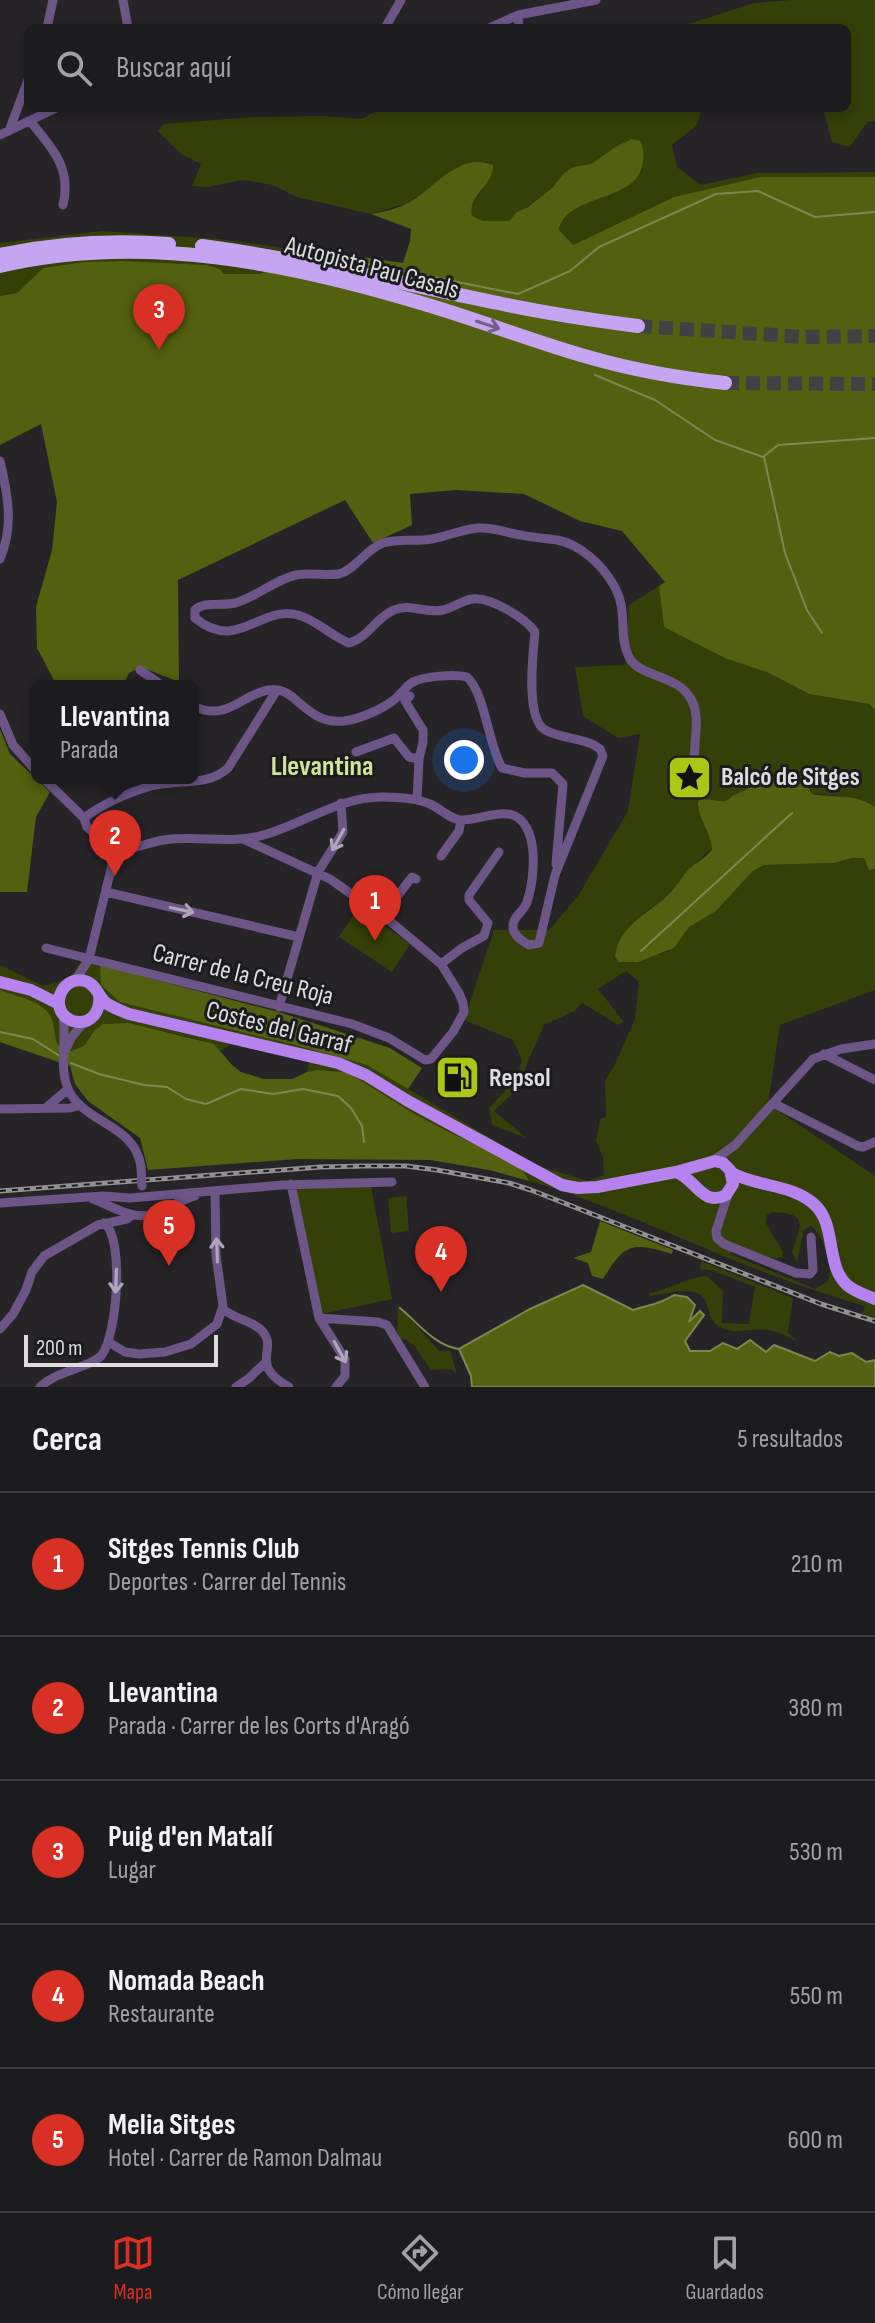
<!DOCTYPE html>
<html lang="es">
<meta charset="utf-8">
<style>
body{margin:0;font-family:"Sofia Sans Condensed",sans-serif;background:#29282a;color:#f1f3f6}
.scale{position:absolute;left:24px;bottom:20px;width:194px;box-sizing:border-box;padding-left:8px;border:4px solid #dddcde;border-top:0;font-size:22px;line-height:28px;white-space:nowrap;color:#dddcde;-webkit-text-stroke:6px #1c1b1d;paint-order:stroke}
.you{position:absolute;left:464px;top:760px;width:28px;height:28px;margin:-20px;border:6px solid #fff;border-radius:50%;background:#1a73e8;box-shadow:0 0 0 12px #1a73e833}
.badge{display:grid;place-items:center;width:52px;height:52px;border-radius:50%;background:#d93025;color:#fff;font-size:26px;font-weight:700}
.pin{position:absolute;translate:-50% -66px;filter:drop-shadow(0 2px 4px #0008)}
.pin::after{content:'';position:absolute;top:42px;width:28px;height:24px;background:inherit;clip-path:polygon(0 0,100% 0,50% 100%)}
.popup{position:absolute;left:31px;top:680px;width:168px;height:104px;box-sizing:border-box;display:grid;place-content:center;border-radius:12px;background:#1c1b1d;filter:drop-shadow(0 2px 6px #0005);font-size:26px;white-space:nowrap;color:#a0a1a4}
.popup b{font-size:30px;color:#f1f3f6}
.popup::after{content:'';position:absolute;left:50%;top:100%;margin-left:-16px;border:16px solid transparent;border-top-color:#1c1b1d}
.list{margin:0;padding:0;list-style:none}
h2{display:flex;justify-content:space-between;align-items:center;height:104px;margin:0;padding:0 32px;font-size:34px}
h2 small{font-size:26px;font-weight:400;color:#a0a1a4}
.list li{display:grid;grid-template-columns:52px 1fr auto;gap:24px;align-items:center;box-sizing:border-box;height:144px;padding:0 32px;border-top:2px solid #3a393b}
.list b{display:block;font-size:30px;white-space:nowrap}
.list p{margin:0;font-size:26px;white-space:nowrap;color:#a0a1a4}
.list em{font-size:26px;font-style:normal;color:#a0a1a4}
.icon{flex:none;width:44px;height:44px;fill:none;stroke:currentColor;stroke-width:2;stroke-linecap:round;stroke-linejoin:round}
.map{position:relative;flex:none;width:875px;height:1387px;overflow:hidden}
.search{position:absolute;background:#1c1b1d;box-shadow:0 4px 12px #0003;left:24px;right:24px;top:24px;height:88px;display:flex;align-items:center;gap:20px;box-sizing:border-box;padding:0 28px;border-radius:12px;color:#a0a1a4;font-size:30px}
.sheet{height:824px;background:#1c1b1d}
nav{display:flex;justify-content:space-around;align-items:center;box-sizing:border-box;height:112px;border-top:2px solid #3a393b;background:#1c1b1d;font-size:22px;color:#a0a1a4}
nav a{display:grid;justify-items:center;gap:4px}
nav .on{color:#d93025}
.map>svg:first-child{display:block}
.green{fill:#353f08;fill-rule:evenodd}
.forest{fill:#52600f}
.water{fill:#546212;stroke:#7d874f;stroke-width:2}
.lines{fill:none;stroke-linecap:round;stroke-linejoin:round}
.stream{stroke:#7d874f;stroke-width:2}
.highway-tunnel{stroke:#414042;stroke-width:14;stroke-dasharray:14 7;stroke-linecap:butt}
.minor{stroke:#6d5588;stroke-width:9}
.major{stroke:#b682ed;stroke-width:12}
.highway{stroke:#c7a4f1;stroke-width:14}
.rail-casing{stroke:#929093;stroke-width:5}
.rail{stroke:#1c1b1d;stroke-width:2;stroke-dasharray:6;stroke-linecap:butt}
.minor-bridge{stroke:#6d5588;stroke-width:9}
.oneway{stroke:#726087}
.oneway2{stroke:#b0a6bc}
.labels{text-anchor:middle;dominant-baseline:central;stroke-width:6;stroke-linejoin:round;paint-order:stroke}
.street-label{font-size:26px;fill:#dddcde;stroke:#1c1b1d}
.poi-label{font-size:26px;font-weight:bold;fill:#dddcde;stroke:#1c1b1d;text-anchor:start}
.neighbourhood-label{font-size:28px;font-weight:bold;fill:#d1e397;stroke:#1c1b1d}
</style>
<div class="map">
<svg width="875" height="1387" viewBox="0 0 875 1387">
<rect width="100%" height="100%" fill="#262427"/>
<!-- green -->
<path class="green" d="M791 0H875V121H868L850 147 832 142 824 112 819 108H847V28H676L754 3Z
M381 108H702L697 125 672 145 677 167 701 185 757 173 875 172V177H760L674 197 573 245 559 230C564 202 608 200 627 186 633 182 636 177 640 172L627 141 591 164 573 167 563 174 552 188 509 221H483L472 216C467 199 483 196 486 182 488 176 487 169 488 162L460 166 408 203 371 214 297 197 273 185 243 180 207 187 192 186 201 164 181 154 158 131 164 124 252 117 321 116 362 119Z
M102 231 219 239 335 255 300 256 260 274H224L220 269 206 265 121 261 83 262 43 268 17 293 0 296V243Z
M659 586 664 627 769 673 809 694 869 704 875 710V807L869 802 837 795 812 794 792 776 773 777 732 796C725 805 715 801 704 799L698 808 710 836 712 848 688 870 671 893 643 914 631 963 669 951 689 927 716 911 753 871 764 865 834 863 852 858H864L869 869H875V990L780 1025 768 1104 875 1176V1318L862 1314 865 1306C793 1286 725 1257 657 1228 615 1211 573 1193 529 1181L523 1171 483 1147 451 1133 413 1113 347 1072 329 1070 307 1072 309 1062 232 1043 221 1051C204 1034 135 1028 109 1023L90 1036 84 1046 71 1051 58 1045C54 1036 55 1028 52 1019 45 1001 16 996 0 990V965L43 986C65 981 71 980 81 960L100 965 291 1044 368 1065 536 1165 588 1181 604 1175 603 1157 596 1141 600 1119 606 1117 605 1081 615 1064 635 1019 639 982 626 971 598 989 624 1022 618 1025 582 1003 575 1011 544 1025 527 1064 521 1085 494 1111 527 1138 492 1125 489 1108 516 1079 522 1060 513 1040 464 1020 494 930H549L578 896 628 811 640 734 618 738 583 716 575 667 625 665 629 605ZM773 1212C812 1213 799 1228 792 1252L797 1262 804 1230 811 1226C822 1234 834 1267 828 1281L815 1289 730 1254 735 1245 774 1259 782 1257 783 1252 766 1223 767 1215Z
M360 905 386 923 385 926 410 944 392 972 339 937Z
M371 1186 392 1299 322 1314 296 1188Z
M406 1196 409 1231 391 1233 388 1198Z
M701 1261 793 1298 788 1333 797 1341C788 1337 777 1331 767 1330 752 1328 739 1334 724 1329 702 1321 715 1298 694 1292 681 1289 664 1294 650 1296V1293C670 1289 687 1277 707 1276L723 1291 722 1323 749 1324 755 1287 714 1271 700 1269Z
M398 1305 439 1351 450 1350 457 1374 451 1369 431 1370 414 1345 405 1339 401 1340 397 1331Z"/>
<!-- forest -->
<path class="forest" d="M632 139 640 141C643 147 644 152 643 160 641 204 566 192 559 230L573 245 674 197 760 177H875V710L869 704 809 694 769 673 725 658 664 627 659 586 665 582 622 531 580 521 524 494 456 490 410 494 412 525 373 543 345 500 178 580 179 682 141 667 129 673 123 686H57L37 648 36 607 52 550 57 502 41 424 0 445V296L17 293 43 268 83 262 122 261 207 265 220 269 224 274H260L300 256 363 257 403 263 410 241 411 229 371 214C383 212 397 209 408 203 435 188 459 151 493 165 494 186 467 195 472 216L483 221H509L517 212 528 207 552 188 563 174 573 167 591 164 617 146Z
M0 729 10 754 50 792 36 817 27 892H0Z
M792 776C803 777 807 785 812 794 832 798 857 793 875 807V869L869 870 864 858H852L834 863 764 865 753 871 716 911 689 927 674 948 638 962H619L615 957C618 926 648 914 668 895 676 888 681 878 688 870 696 862 706 858 712 849 711 831 697 818 698 801 710 795 723 808 732 796L773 777Z
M100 965 282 1013 390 1048 422 1068 408 1089 367 1065 291 1044 120 1002 101 985Z
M0 990C16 996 45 1001 52 1019 55 1028 54 1036 58 1045L71 1051 84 1046 94 1031 103 1024 129 1023 214 1044 232 1065 241 1072 264 1079H292L307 1072 318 1070 347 1072 413 1113 451 1133 504 1157 523 1171 529 1181 489 1170 430 1160 297 1159 148 1170 140 1138 88 1101 75 1084 70 1066 0 1042Z
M600 1221 673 1250 672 1254C632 1242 625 1243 603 1279L592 1276 588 1263 573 1258 591 1252Z"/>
<!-- water -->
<path class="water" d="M583 1285 633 1310C648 1305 661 1304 674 1295L687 1297 695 1305 689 1322 700 1311 704 1315 685 1341 690 1351H710L723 1343 737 1349 750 1340 766 1352 774 1345 815 1361 830 1352 839 1356 852 1353 866 1362 875 1360V1387H472L471 1376 459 1349 530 1309Z"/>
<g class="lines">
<!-- stream -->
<path class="stream" d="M292 249 518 294 570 271 599 247 716 194 758 191 815 217 875 212
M595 375 655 400 715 440 763 457 778 445 875 438
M764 457 785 553 807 610 822 633
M641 951 792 813
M0 1032 33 1039 58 1055
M71 1063 99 1074 144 1085 167 1087 186 1099 206 1104 241 1089 273 1094 303 1089 338 1096 351 1108 362 1126 364 1142
M400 1308C418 1323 435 1346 459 1349"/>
<!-- highway-tunnel -->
<path class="highway-tunnel" d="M638 326 804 337 875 336
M725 383 875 384"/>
<!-- minor -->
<path class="minor" d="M123 0 128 28
M518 15 519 28
M47 28 53 0
M385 28 401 0
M489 28 518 15 596 0
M30 121C52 148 72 168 63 205
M9 131 28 80
M0 135 56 108
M0 461C8 496 14 526 0 559
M140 670 163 686
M410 696 405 701 423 730V742L419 759 417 800
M193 706C227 722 239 696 268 690 296 684 304 725 344 721 360 719 383 709 395 699 401 694 406 686 413 682 424 676 455 674 467 677 485 693 488 744 502 768L525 773H552L563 784 556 864
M0 714 13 745 37 772
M356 752 394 738 409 757 419 759
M43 778 84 818 87 827 110 848
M84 818C104 803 127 793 151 786 176 779 208 787 228 768L277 690
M122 851C136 848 150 842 164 840 198 835 233 845 267 834 306 822 340 797 382 797 397 797 416 798 430 804 440 808 451 820 462 820 486 820 518 798 530 836 536 855 533 884 527 902 524 912 512 916 513 928 514 936 522 941 529 945L539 943 555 875 603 756 600 749 594 745C579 738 560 738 545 730 525 718 533 653 535 632 526 618 489 596 472 599 461 601 453 608 443 610 426 614 410 603 394 610 376 617 368 638 349 643 331 636 317 620 298 615 259 605 238 653 195 618V610C204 601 222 606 235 603 257 597 274 580 296 575 310 572 325 576 339 574 355 570 366 549 383 543 399 538 416 542 432 539 448 536 463 529 479 528 494 527 507 533 521 535 533 538 546 538 557 540 580 544 602 565 613 584 629 610 618 633 628 655 637 678 677 673 691 699 703 721 690 747 696 771
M441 856 459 831 461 820
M106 892 299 937
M382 916 412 877 416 879
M46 948 352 1024 389 1038 425 1060 431 1059 453 1032 464 1012 463 1003 459 993 441 964 391 922 330 879 243 839
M441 964 462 948 484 936 488 923 469 900V895L499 852
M75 981 89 959 113 861
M279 1007 318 872 343 832 341 803
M63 1015C67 1039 58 1068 69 1091 87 1125 135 1124 141 1167
M66 1049 71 1038 84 1022
M824 1054 875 1080
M773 1103 858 1146 863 1147 875 1142
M47 1107 68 1089
M0 1109 70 1108 80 1105
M713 1161 735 1145 813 1059 841 1049 875 1044
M291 1184 319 1318 345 1359V1376L336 1387
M728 1194 716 1231 717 1238 724 1244 796 1273 810 1274 813 1270 811 1237
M93 1199C112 1206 133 1221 154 1214 168 1209 181 1200 195 1196
M0 1203 103 1196 130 1198 282 1185 392 1182
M223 1309C234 1319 254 1321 263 1332 278 1350 248 1364 289 1387
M319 1318 378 1322 387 1325 425 1387
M0 1329 13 1314 26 1290 32 1272 44 1256 98 1225 127 1219 132 1215
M110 1343 125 1352 139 1354 165 1352 191 1344 217 1324 223 1306 216 1255 215 1191
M40 1387C58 1370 89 1368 101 1356 117 1338 125 1237 104 1223
M236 1387 248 1379 266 1362"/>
<!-- major -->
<path class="major" d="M0 982 31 990 59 1004
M99 995C101 1011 91 1026 73 1021 48 1013 59 975 85 981 96 984 98 996 106 1003 113 1008 122 1011 129 1014L338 1063 366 1075 408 1101 562 1185 578 1188 597 1187 676 1172 715 1161 723 1163 730 1170 733 1184 726 1195C702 1207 696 1179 676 1172
M732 1173C757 1187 792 1184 814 1204 837 1224 825 1265 847 1285 855 1292 866 1295 875 1299"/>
<!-- highway -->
<path class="highway" d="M202 246C302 259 399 283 498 303 544 313 591 320 638 326
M0 255C56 243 112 240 169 244
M0 266C143 232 294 264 431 306 484 322 535 342 588 357 633 370 678 378 725 383"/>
<defs>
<path id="rail" d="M0 1191 321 1167 364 1166H406L437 1170 509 1183 531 1190 821 1304 875 1321"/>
</defs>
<!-- rail casing -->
<use href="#rail" class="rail-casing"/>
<!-- rail -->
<use href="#rail" class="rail"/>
<!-- minor-bridge -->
<path class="minor-bridge" d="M141 1167 142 1186"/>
</g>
<!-- one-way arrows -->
<defs><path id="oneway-shaft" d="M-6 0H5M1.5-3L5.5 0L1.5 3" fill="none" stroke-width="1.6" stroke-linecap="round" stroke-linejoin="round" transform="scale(2)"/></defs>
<use class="oneway" href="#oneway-shaft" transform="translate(488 325) rotate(18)"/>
<g class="oneway2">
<use href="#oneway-shaft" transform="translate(338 840) rotate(119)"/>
<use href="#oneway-shaft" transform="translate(182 910) rotate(12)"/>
<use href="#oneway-shaft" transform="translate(217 1250) rotate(-92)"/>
<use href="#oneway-shaft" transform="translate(116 1281) rotate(92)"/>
<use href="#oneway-shaft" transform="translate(340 1352) rotate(61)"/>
</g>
<!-- icons -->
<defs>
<symbol id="sight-square" viewBox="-11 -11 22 22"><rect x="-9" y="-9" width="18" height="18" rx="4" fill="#abc614" stroke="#1c1b1d"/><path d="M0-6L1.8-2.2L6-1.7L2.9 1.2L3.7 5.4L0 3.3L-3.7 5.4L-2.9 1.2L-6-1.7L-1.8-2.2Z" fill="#111"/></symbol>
<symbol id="fuel-square" viewBox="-11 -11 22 22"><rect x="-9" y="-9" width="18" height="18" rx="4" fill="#abc614" stroke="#1c1b1d"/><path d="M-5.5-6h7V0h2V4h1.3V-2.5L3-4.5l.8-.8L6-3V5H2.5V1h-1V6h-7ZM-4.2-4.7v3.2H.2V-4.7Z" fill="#111"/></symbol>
</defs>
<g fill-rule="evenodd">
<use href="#sight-square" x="664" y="752" width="51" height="51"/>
<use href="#fuel-square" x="432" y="1052" width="51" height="51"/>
</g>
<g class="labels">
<!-- street labels -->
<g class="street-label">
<text transform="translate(372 268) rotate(15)">Autopista Pau Casals</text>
<text transform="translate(243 975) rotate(14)">Carrer de la Creu Roja</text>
<text transform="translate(279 1028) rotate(14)">Costes del Garraf</text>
</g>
<!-- poi labels -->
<g class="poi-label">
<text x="721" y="777">Balcó de Sitges</text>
<text x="489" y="1078">Repsol</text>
</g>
<!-- neighbourhood labels -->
<g class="neighbourhood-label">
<text x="322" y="766">Llevantina</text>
</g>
</g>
</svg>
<div class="scale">200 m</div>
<div class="you"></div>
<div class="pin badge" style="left:375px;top:941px">1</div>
<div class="pin badge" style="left:115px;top:876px">2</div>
<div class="popup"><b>Llevantina</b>Parada</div>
<div class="pin badge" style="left:159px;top:350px">3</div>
<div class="pin badge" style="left:441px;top:1292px">4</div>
<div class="pin badge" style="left:169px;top:1266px">5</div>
<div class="search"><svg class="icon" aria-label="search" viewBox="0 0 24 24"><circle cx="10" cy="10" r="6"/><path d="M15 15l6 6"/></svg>Buscar aquí</div>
</div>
<section class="sheet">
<h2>Cerca<small>5 resultados</small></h2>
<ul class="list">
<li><span class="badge">1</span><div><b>Sitges Tennis Club</b><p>Deportes · Carrer del Tennis</p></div><em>210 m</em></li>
<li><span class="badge">2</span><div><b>Llevantina</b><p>Parada · Carrer de les Corts d'Aragó</p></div><em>380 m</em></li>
<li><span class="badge">3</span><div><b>Puig d'en Matalí</b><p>Lugar</p></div><em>530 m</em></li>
<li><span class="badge">4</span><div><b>Nomada Beach</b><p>Restaurante</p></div><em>550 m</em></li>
<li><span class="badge">5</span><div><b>Melia Sitges</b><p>Hotel · Carrer de Ramon Dalmau</p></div><em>600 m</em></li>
</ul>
</section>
<nav>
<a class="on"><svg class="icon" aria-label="map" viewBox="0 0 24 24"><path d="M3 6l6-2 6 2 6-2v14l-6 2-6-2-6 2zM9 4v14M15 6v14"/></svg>Mapa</a>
<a><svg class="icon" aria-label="directions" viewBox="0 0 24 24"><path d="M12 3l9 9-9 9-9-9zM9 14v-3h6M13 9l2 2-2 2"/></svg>Cómo llegar</a>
<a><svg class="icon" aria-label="saved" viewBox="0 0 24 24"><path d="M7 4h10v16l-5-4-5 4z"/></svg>Guardados</a>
</nav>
